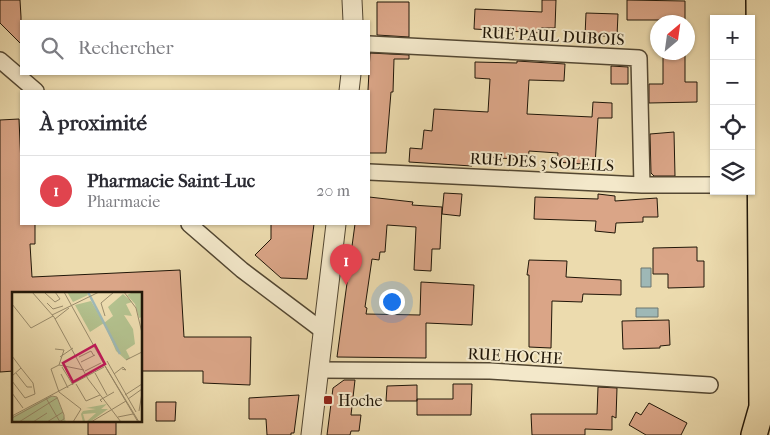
<!DOCTYPE html>
<html lang="fr">
<meta charset="utf-8">
<style>
body{margin:0;font-family:"IM FELL French Canon",serif;background:#f7f7f7;color:#2b2b33}
.controls{position:absolute;right:15px;top:15px;display:grid;overflow:hidden;border-radius:0px;box-shadow:0 1px 4px #0004}
.controls button{width:45px;height:45px;display:grid;place-items:center;padding:0;border:0;border-bottom:1px solid #e1e1e2;background:#fff;color:#2b2b33;font:25px sans-serif}
.compass{position:absolute;left:650px;top:15px;width:45px;height:45px;border-radius:50%;background:#fff;box-shadow:0 1px 4px #0004;rotate:29deg}
.you{position:absolute;left:391px;top:301px;width:18px;height:18px;margin:-12px;border:4px solid #fff;border-radius:50%;background:#1a73e8;box-shadow:0 0 0 8px #1a73e833}
.badge{display:grid;place-items:center;width:32px;height:32px;border-radius:50%;background:#b45309;color:#fff;font-size:16px;font-weight:700}
.pin{position:absolute;translate:-50% -41px;filter:drop-shadow(0 1px 2px #0008)}
.pin::after{content:'';position:absolute;top:26px;width:18px;height:15px;background:inherit;clip-path:polygon(0 0,100% 0,50% 100%)}
.list{margin:0;padding:0;list-style:none}
h2{display:flex;justify-content:space-between;align-items:center;height:65px;margin:0;padding:0 20px;font-size:21px}
h2 small{font-size:16px;font-weight:400;color:#7c7c81}
.list li{display:grid;grid-template-columns:32px 1fr auto;gap:15px;align-items:center;box-sizing:border-box;height:70px;padding:0 20px;border-top:1px solid #e1e1e2}
.list b{display:block;font-size:19px;white-space:nowrap}
.list p{margin:0;font-size:16px;white-space:nowrap;color:#7c7c81}
.list em{font-size:16px;font-style:normal;color:#7c7c81}
.icon{flex:none;width:28px;height:28px;fill:none;stroke:currentColor;stroke-width:2;stroke-linecap:round;stroke-linejoin:round}
.map{position:relative;flex:none;width:770px;height:435px;overflow:hidden}
.search{position:absolute;background:#fff;box-shadow:0 1px 4px #0004;left:20px;top:20px;width:350px;height:55px;display:flex;align-items:center;gap:12px;box-sizing:border-box;padding:0 18px;border-radius:0px;color:#7c7c81;font-size:19px}
.panel{position:absolute;background:#fff;box-shadow:0 1px 4px #0004;left:20px;top:90px;width:350px;height:135px;border-radius:0px}
.map>svg:first-child{display:block}
.water{fill:#9eb8b6;stroke:#6c7770}
.building{fill:#daa587;stroke:#201608}
.lines{fill:none;stroke-linecap:round;stroke-linejoin:round}
.minor-casing{stroke:#534732;stroke-width:18}
.tertiary-casing{stroke:#534732;stroke-width:21}
.trunk-casing{stroke:#201608;stroke-width:28}
.minor{stroke:#f3e8ca;stroke-width:15}
.tertiary{stroke:#f3e8ca;stroke-width:19}
.trunk{stroke:#ecdbae;stroke-width:25}
.poi-dot{fill:#8f2418;stroke:#f3e8ca;stroke-width:2}
.labels{text-anchor:middle;dominant-baseline:central;stroke-width:4;stroke-linejoin:round;paint-order:stroke}
.street-label{font-size:16px;fill:#201608;stroke:#f3e8ca}
.poi-label{font-size:16px;fill:#201608;stroke:#f3e8ca;text-anchor:start}
.inset-river{fill:none;stroke:#9eb8b6;stroke-width:2.5}
.inset-road{fill:none;stroke:#9a8c6c;stroke-width:1}
.view{fill:#c2185b;fill-opacity:0.15;stroke:#c2185b;stroke-width:2.5}
.inset-edge{fill:none;stroke:#201608;stroke-width:2.5}
</style>
<div class="map">
<svg width="770" height="435" viewBox="0 0 770 435">
<rect width="100%" height="100%" fill="#ecdbae"/>
<filter id="stains"><feTurbulence type="fractalNoise" baseFrequency=".004" numOctaves="4"/><feColorMatrix values="0 0 0 0 .2 0 0 0 0 .09 0 0 0 0 .02 0 0 0 .5 -.17"/></filter>
<radialGradient id="worn" r=".72"><stop offset=".6" stop-color="#630" stop-opacity="0"/><stop offset="1" stop-color="#630" stop-opacity=".3"/></radialGradient>
<!-- water -->
<path class="water" d="M641 268H651V287H641Z
M636 308H658V317H636Z"/>
<!-- building -->
<path class="building" d="M0 0H20L21 17V44L0 23Z
M542 0H556L555 28H541V33L474 29 475 9 542 12Z
M627 0 685 1V22H663V20H627Z
M377 2H409V37L377 35Z
M586 13 618 14 617 36H585Z
M663 52H685V82H697V102L649 103V84H663Z
M370 53 409 55V59H394L393 92H391L386 153H369V91L368 90Z
M517 61 565 64 564 81 529 80 527 114 592 117 593 102 612 103V118H598L595 165 557 162 558 153 529 151 528 160 472 156V166L409 162 410 148 422 149 424 130 432 131 434 109 488 112 490 79 475 78V62L517 63Z
M611 66 628 67V84H611Z
M19 119 21 165V224H35V244H30L32 277 180 270 184 337H251L250 385 203 383V371H141V294H14V371L0 372V120Z
M674 132 675 176H654L651 173 650 134Z
M444 193 462 194 460 216 442 214Z
M598 194 615 196V201L657 198 658 217H643V222L616 223 615 233 595 231 596 221 534 219 535 197 598 199Z
M369 197 413 202 412 205 442 207 440 249H432L431 271 414 270 416 227 387 225 385 252H380L379 260 372 259 365 307 367 308 366 314 420 315 421 282 474 285 472 325 426 323V358L337 357 355 224H369Z
M271 224H314L307 279 281 278 255 255 271 239Z
M697 247V261H704V287L668 288V274H653V248Z
M529 260 567 261 566 277 621 280V295L583 294 582 302 552 301 551 348 529 347V275H527Z
M669 320 670 345 660 346V348L623 349 622 321Z
M344 380H355L351 415H361L359 431H351L350 435H327L333 388Z
M453 384H472L471 415H417V399H453Z
M417 385V401H386L387 386Z
M598 387 617 388 616 418 612 416V430L585 429V435H532L531 414H597Z
M299 395 294 433H291V435H267L266 419H249V398Z
M156 402H176L175 421H156Z
M649 403 687 423 681 435H646L629 425 636 412 641 415Z
M88 421H116V435H88Z"/>
<g class="lines">
<defs>
<path id="minor" d="M369 44 639 58 642 185
M0 60 36 91
M369 172 642 185H714
M189 224 242 270 323 331
M319 370 490 371 710 385"/>
<path id="tertiary" d="M352 0 353 21
M349 91 351 74
M311 435 336 224"/>
<path id="trunk" d="M754 435 762 407 759 0"/>
</defs>
<!-- minor casing -->
<use href="#minor" class="minor-casing"/>
<!-- tertiary casing -->
<use href="#tertiary" class="tertiary-casing"/>
<!-- trunk casing -->
<use href="#trunk" class="trunk-casing"/>
<!-- minor -->
<use href="#minor" class="minor"/>
<!-- tertiary -->
<use href="#tertiary" class="tertiary"/>
<!-- trunk -->
<use href="#trunk" class="trunk"/>
</g>
<!-- markers -->
<rect class="poi-dot" x="323" y="395" width="10" height="10" rx="2.5"/>
<g class="labels">
<!-- street labels -->
<g class="street-label">
<text transform="translate(553 36) rotate(3)">RUE PAUL DUBOIS</text>
<text transform="translate(542 162) rotate(3)">RUE DES 3 SOLEILS</text>
<text transform="translate(515 356) rotate(3)">RUE HOCHE</text>
</g>
<!-- poi labels -->
<g class="poi-label">
<text x="338" y="400">Hoche</text>
</g>
</g>
<!-- overview -->
<g transform="translate(12 292)">
<rect width="130" height="130" fill="#ecdbae"/>
<path d="M55 0H75L76 3 61 10ZM121 0H130V25L127 26 123 12 115 3ZM111 2 120 10 114 12 120 24 112 23 121 37 123 52 114 58 118 66 114 68 104 59 92 31 78 40 63 13 79 9 92 31 101 24 96 15ZM38 104 45 105 54 130H0V125ZM95 112 89 117H96L78 130H74L84 121 71 122 73 129 71 130 69 122 71 119 84 117 74 116Z" fill="#b3c18e"/>
<path class="inset-river" d="M76 0 108 62"/>
<path class="inset-road" d="M20 0 42 25 76 87 109 130M52 0 93 74M112 0 124 16 130 41M33 1 43 10 48 7 43 0M35 11 41 17 51 14M0 12 19 36 41 24M40 23 87 0M93 24 89 11 102 0M43 27 57 16M43 57 52 58 47 73M0 64 9 76 0 84M48 65 61 56M67 65 79 59 82 64M114 68 130 60M95 69 124 120M69 70 83 63M47 73 39 77 47 100 69 117 61 130M47 73 72 78M50 75 61 93M73 79 89 71M4 81 15 95H20M83 81 95 103M49 82 56 96M102 82 111 75 114 78 110 77M0 89 13 106 23 102 21 91 9 76M64 92 74 109 88 103M0 101 11 116M113 103 130 92M34 106 48 130M116 107 130 97M90 110 88 108 102 100M127 119 130 101M0 124 92 75M106 125 121 122M0 126 40 104 45 105 52 123V127L47 130M7 130 45 106M21 130 35 121M35 130 51 120M79 130 114 109M126 130 93 74 127 130"/>
<path class="view" d="M83 53 93 72 61 90 51 71Z"/>
<rect width="130" height="130" class="inset-edge"/>
</g>
<rect width="100%" height="100%" filter="url(#stains)"/>
<rect width="100%" height="100%" fill="url(#worn)"/>
</svg>
<div class="controls">
<button>+</button>
<button>−</button>
<button><svg class="icon" aria-label="locate" viewBox="0 0 24 24"><circle cx="12" cy="12" r="6"/><path d="M12 2v4M12 18v4M2 12h4M18 12h4"/></svg></button>
<button><svg class="icon" aria-label="layers" viewBox="0 0 24 24"><path d="M12 4l9 5-9 5-9-5zM3 14l9 5 9-5"/></svg></button>
</div>
<svg class="compass" viewBox="-18 -18 36 36"><path d="M0-13l5 13h-10z" fill="#e53935"/><path d="M0 13l5-13h-10z" fill="#7c7c81"/></svg>
<div class="you"></div>
<div class="pin badge" style="left:346px;top:285px;background:#e0444e">1</div>
<div class="search"><svg class="icon" aria-label="search" viewBox="0 0 24 24"><circle cx="10" cy="10" r="6"/><path d="M15 15l6 6"/></svg>Rechercher</div>
<section class="panel">
<h2>À proximité<small></small></h2>
<ul class="list">
<li><span class="badge" style="background:#e0444e">1</span><div><b>Pharmacie Saint-Luc</b><p>Pharmacie</p></div><em>20 m</em></li>
</ul>
</section>
</div>
